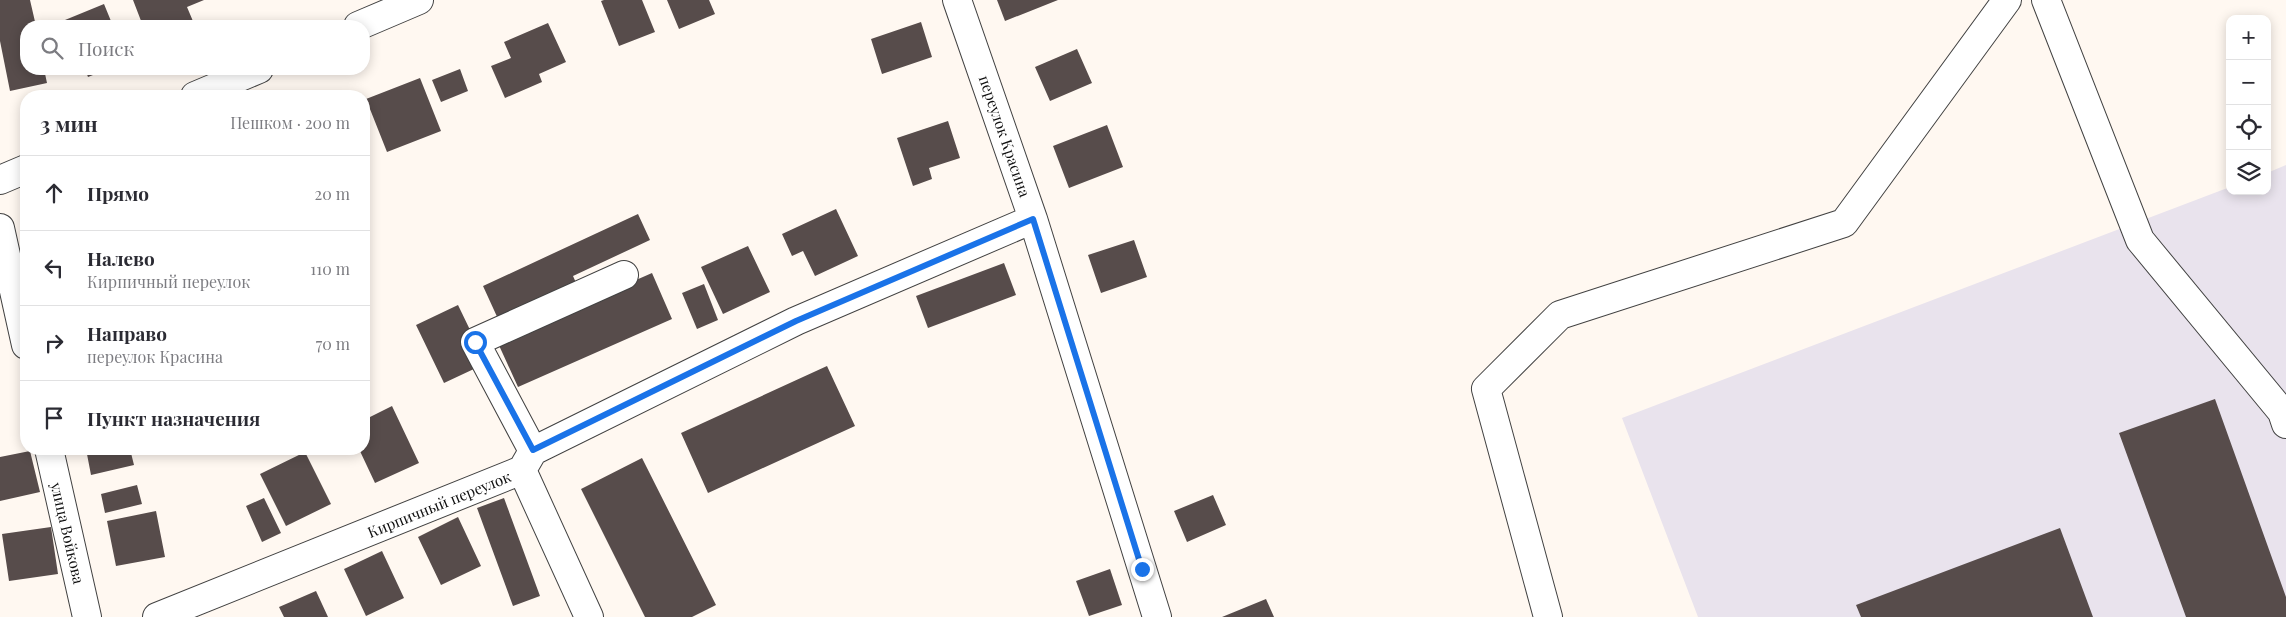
<!DOCTYPE html>
<html lang="ru">
<meta charset="utf-8">
<style>
body{margin:0;font-family:"Playfair Display",serif;background:#f7f7f7;color:#2b2b33}
.controls{position:absolute;right:15px;top:15px;display:grid;overflow:hidden;border-radius:10px;box-shadow:0 2px 12px #0003}
.controls button{width:45px;height:45px;display:grid;place-items:center;padding:0;border:0;border-bottom:1px solid #e1e1e2;background:#fff;color:#2b2b33;font:25px sans-serif}
.stop{position:absolute;width:15px;height:15px;margin:-11px;border:4px solid #1a73e8;border-radius:50%;background:#fff}
.stop.end{background:#1a73e8;border-color:#fff;box-shadow:0 1px 5px #0008}
.list{margin:0;padding:0;list-style:none}
h2{display:flex;justify-content:space-between;align-items:center;height:65px;margin:0;padding:0 20px;font-size:21px}
h2 small{font-size:16px;font-weight:400;color:#7c7c81}
.list li{display:grid;grid-template-columns:32px 1fr auto;gap:15px;align-items:center;box-sizing:border-box;height:75px;padding:0 20px;border-top:1px solid #e1e1e2}
.list b{display:block;font-size:19px;white-space:nowrap}
.list p{margin:0;font-size:16px;white-space:nowrap;color:#7c7c81}
.list em{font-size:16px;font-style:normal;color:#7c7c81}
.icon{flex:none;width:28px;height:28px;fill:none;stroke:currentColor;stroke-width:2;stroke-linecap:round;stroke-linejoin:round}
.map{position:relative;flex:none;width:2286px;height:617px;overflow:hidden}
.search{position:absolute;background:#fff;box-shadow:0 2px 12px #0003;left:20px;top:20px;width:350px;height:55px;display:flex;align-items:center;gap:12px;box-sizing:border-box;padding:0 18px;border-radius:20px;color:#7c7c81;font-size:19px}
.panel{position:absolute;background:#fff;box-shadow:0 2px 12px #0003;left:20px;top:90px;width:350px;height:365px;border-radius:20px}
.map>svg:first-child{display:block}
.industrial{fill:#e9e3ed}
.building{fill:#574c4b}
.lines{fill:none;stroke-linecap:round;stroke-linejoin:round}
.minor-casing{stroke:#424242;stroke-width:30}
.minor{stroke:#fff;stroke-width:28}
.route{stroke:#1a73e8;stroke-width:6}
.labels{text-anchor:middle;dominant-baseline:central;stroke-width:5;stroke-linejoin:round;paint-order:stroke}
.street-label{font-size:15px;fill:#0f0f0f;stroke:#fff}
</style>
<div class="map">
<svg width="2286" height="617" viewBox="0 0 2286 617">
<rect width="100%" height="100%" fill="#fff8f1"/>
<!-- industrial -->
<path class="industrial" d="M2286 165V617H1698L1622 418 2230 187V191H2267V173Z"/>
<!-- building -->
<path class="building" d="M0 0H30L36 26H26V69H44L47 83 10 91 0 41Z
M133 0H204L187 7 195 26H143Z
M604 0H642L655 32 619 46 601 1Z
M667 0H709L715 14 679 29Z
M997 0H1058L1005 21Z
M104 4 113 26H67L65 20Z
M921 22 932 57 882 74 871 39Z
M548 23 566 62 539 74 542 82 505 98 491 66 511 58 504 42Z
M1077 49 1092 83 1050 101 1035 67Z
M85 69H108L88 77Z
M460 69 468 91 441 102 432 80Z
M420 78 441 131 387 152 366 99Z
M948 121 960 158 929 168 932 179 913 186 897 138Z
M1107 125 1123 167 1069 188 1053 146Z
M836 209 858 256 815 276 803 251 792 256 782 234Z
M638 214 650 240 573 276 577 285 499 321 483 286Z
M1134 240 1147 277 1101 293 1088 255Z
M748 246 770 292 723 314 701 267Z
M1004 263 1016 295 928 328 916 296Z
M652 273 672 319 518 387 497 341Z
M704 284 718 320 697 329 682 293Z
M458 305 472 334 476 368 444 383 416 325Z
M827 366 855 426 708 493 681 433Z
M2215 399 2286 597V617H2186L2119 433Z
M392 406 419 463 375 483 359 449H364V420Z
M86 449H130L134 465 91 475Z
M30 451 40 492 0 501V457Z
M305 452 331 504 286 526 260 474Z
M642 458 716 605 692 617H645L581 489Z
M137 485 142 504 105 513 101 494Z
M1213 495 1226 525 1187 542 1174 511Z
M264 498 281 533 262 542 246 506Z
M504 498 540 596 513 606 477 508Z
M156 511 165 557 116 566 107 521Z
M458 517 481 566 441 585 418 537Z
M51 527 58 574 9 581 2 534Z
M2060 528 2093 617H1861L1856 605Z
M382 551 404 598 366 616 344 569Z
M1110 569 1122 605 1089 616 1076 581Z
M316 591 328 617H284L279 607Z
M1266 599 1274 617H1222Z"/>
<g class="lines">
<defs>
<path id="minor" d="M957 0 1033 219 1157 617
M2046 0 2140 240 2282 412 2286 424
M358 26 419 0
M195 96 259 69
M0 180 26 169
M0 228 26 345
M49 449 87 617
M533 451 475 342 624 275
M522 470 589 617
M157 617 522 470 533 451 796 321 1033 219
M1548 617 1486 389 1560 315 1844 223 2007 0"/>
</defs>
<!-- minor casing -->
<use href="#minor" class="minor-casing"/>
<!-- minor -->
<use href="#minor" class="minor"/>
</g>
<g class="lines">
<!-- route -->
<path class="route" d="M475 342 533 450 796 321 1033 219 1142 569"/>
</g>
<g class="labels">
<!-- street labels -->
<g class="street-label">
<text transform="translate(1005 136) rotate(71)">переулок Красина</text>
<text transform="translate(439 504) rotate(-22)">Кирпичный переулок</text>
<text transform="translate(68 533) rotate(77)">улица Войкова</text>
</g>
</g>
</svg>
<div class="controls">
<button>+</button>
<button>−</button>
<button><svg class="icon" aria-label="locate" viewBox="0 0 24 24"><circle cx="12" cy="12" r="6"/><path d="M12 2v4M12 18v4M2 12h4M18 12h4"/></svg></button>
<button><svg class="icon" aria-label="layers" viewBox="0 0 24 24"><path d="M12 4l9 5-9 5-9-5zM3 14l9 5 9-5"/></svg></button>
</div>
<div class="stop" style="left:475px;top:342px"></div>
<div class="stop end" style="left:1142px;top:569px"></div>
<div class="search"><svg class="icon" aria-label="search" viewBox="0 0 24 24"><circle cx="10" cy="10" r="6"/><path d="M15 15l6 6"/></svg>Поиск</div>
<section class="panel">
<h2>3 мин<small>Пешком · 200 m</small></h2>
<ul class="list">
<li><svg class="icon" aria-label="ahead" viewBox="0 0 24 24"><path d="M12 20V5M6 11l6-6 6 6"/></svg><div><b>Прямо</b></div><em>20 m</em></li>
<li><svg class="icon" aria-label="left" viewBox="0 0 24 24"><path d="M17 20v-9H6M10 6l-5 5 5 5"/></svg><div><b>Налево</b><p>Кирпичный переулок</p></div><em>110 m</em></li>
<li><svg class="icon" aria-label="right" viewBox="0 0 24 24"><path d="M7 20v-9h11M14 6l5 5-5 5"/></svg><div><b>Направо</b><p>переулок Красина</p></div><em>70 m</em></li>
<li><svg class="icon" aria-label="arrive" viewBox="0 0 24 24"><path d="M6 21V4h12l-3 4 3 4H6"/></svg><div><b>Пункт назначения</b></div></li>
</ul>
</section>
</div>
